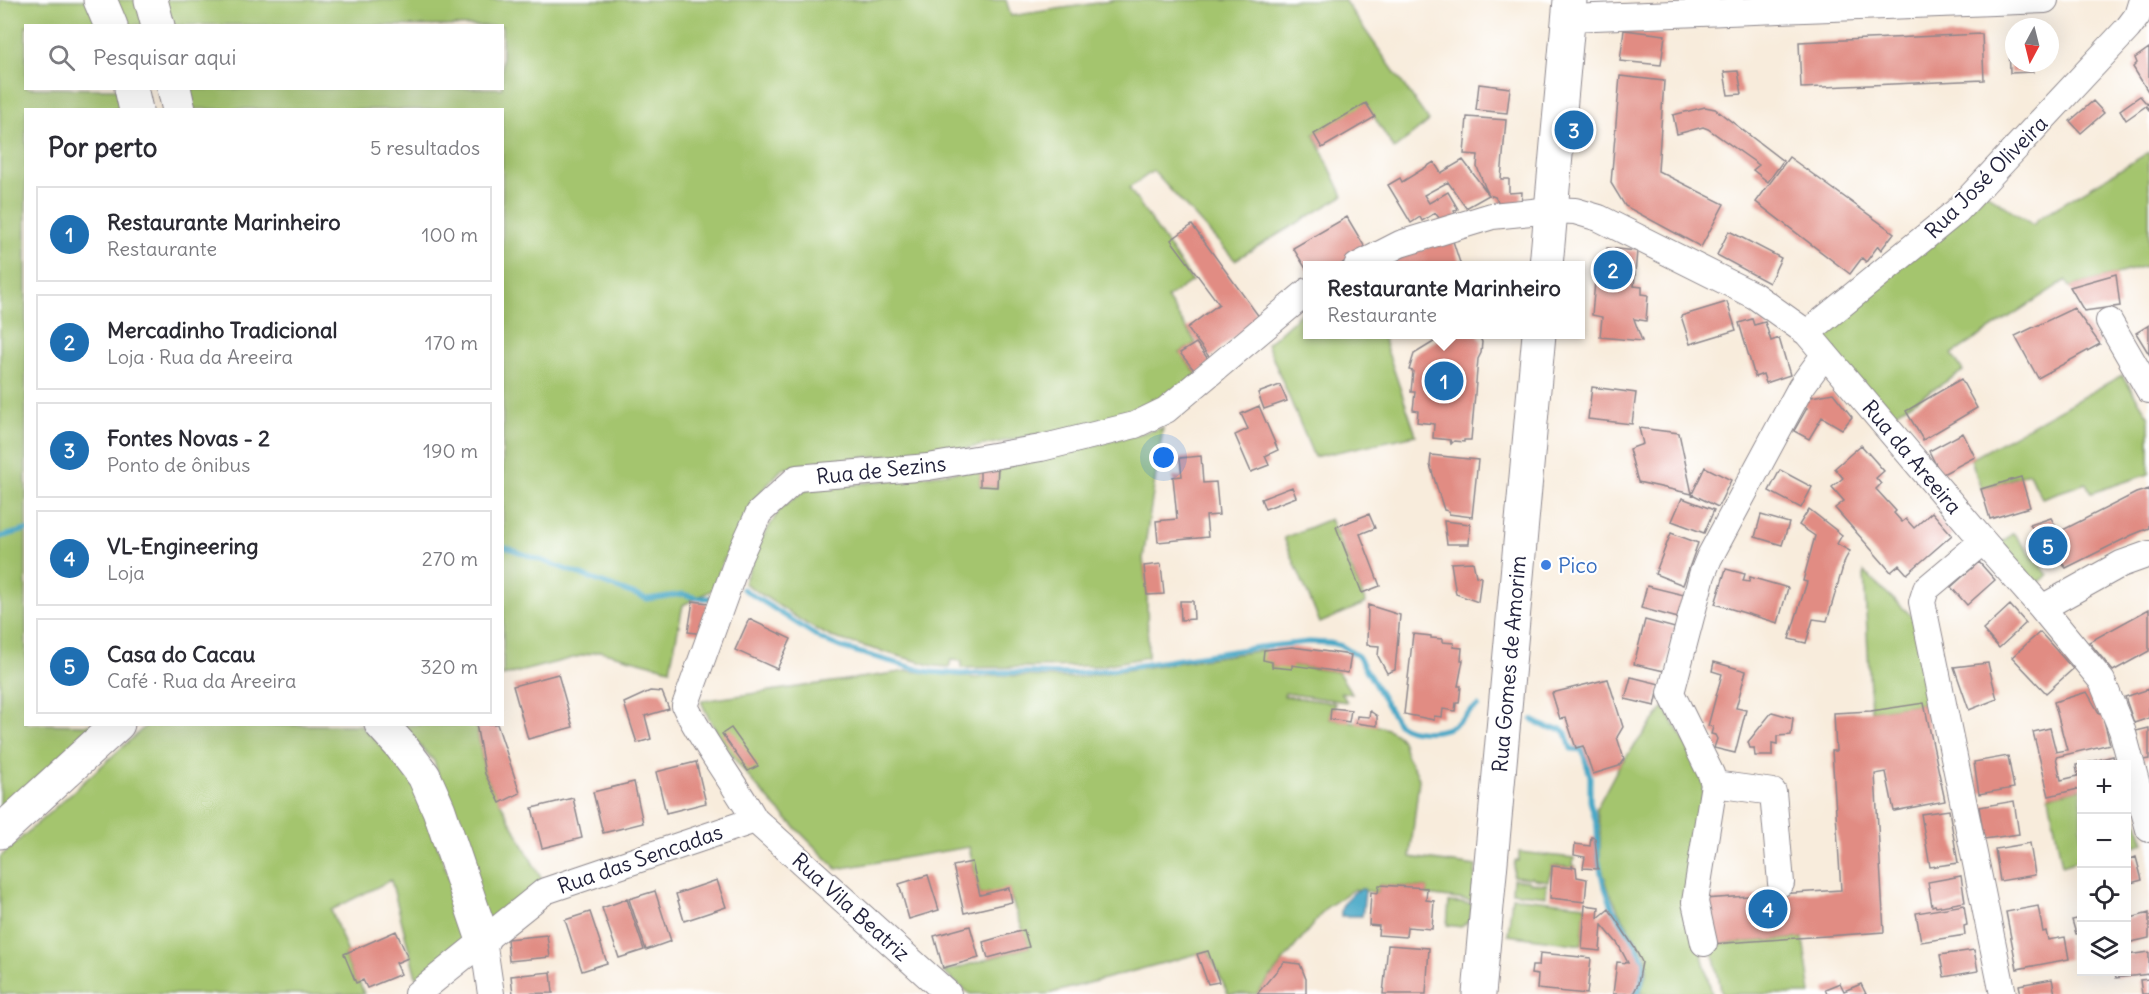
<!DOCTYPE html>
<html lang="pt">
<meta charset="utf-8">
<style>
body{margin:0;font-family:Delius,sans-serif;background:#f7f7f7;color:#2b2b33}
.controls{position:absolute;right:18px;bottom:18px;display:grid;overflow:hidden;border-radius:0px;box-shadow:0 6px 24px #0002}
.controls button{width:54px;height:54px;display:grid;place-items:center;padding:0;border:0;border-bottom:2px solid #e1e1e2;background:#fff;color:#2b2b33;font:30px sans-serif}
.compass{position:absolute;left:2005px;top:18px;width:54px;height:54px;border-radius:50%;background:#fff;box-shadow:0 6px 24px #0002;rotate:187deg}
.you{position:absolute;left:1164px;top:458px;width:21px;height:21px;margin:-15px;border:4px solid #fff;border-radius:50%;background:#1a73e8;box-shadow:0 0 0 9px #1a73e833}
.badge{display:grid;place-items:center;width:39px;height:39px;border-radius:50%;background:#1f6fb2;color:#fff;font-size:20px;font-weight:700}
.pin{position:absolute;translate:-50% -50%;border:3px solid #fff;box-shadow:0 2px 6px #0006}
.popup{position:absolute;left:1303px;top:261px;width:282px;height:78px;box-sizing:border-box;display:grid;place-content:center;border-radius:0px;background:#fff;filter:drop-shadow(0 2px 4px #0005);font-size:20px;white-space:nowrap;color:#7c7c81}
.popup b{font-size:22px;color:#2b2b33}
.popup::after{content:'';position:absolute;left:50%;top:100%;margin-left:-12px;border:12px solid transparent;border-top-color:#fff}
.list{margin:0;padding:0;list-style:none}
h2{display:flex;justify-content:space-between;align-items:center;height:78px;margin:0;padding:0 24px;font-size:26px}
h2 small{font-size:20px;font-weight:400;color:#7c7c81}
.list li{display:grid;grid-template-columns:39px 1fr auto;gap:18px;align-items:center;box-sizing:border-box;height:96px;margin:0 12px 12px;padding:0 12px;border:2px solid #e1e1e2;border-radius:0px}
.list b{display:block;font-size:22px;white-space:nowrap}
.list p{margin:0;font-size:20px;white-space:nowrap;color:#7c7c81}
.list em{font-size:20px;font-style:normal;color:#7c7c81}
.icon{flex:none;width:33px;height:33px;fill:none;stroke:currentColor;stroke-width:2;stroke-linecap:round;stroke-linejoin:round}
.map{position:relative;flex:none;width:2149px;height:994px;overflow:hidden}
.search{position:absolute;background:#fff;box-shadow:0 6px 24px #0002;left:24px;top:24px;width:480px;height:66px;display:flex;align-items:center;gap:15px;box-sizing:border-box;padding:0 21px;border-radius:0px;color:#7c7c81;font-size:22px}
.panel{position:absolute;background:#fff;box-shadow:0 6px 24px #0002;left:24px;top:108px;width:480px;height:618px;border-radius:0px}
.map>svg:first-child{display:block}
.green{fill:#a4c56e;stroke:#637454;stroke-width:1.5}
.water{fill:#47a7c6;stroke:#346480;stroke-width:1.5}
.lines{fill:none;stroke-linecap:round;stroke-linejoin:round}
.stream{stroke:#47a7c6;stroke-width:5}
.building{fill:#e18c83}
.minor-casing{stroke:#8d878c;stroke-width:28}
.major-casing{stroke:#8d878c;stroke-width:35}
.minor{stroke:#fff;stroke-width:26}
.major{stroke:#fff;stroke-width:33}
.shop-dot{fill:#3f7fe0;stroke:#fff;stroke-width:2}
.labels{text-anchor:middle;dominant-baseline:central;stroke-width:4.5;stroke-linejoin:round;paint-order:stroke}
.street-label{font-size:21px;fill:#22223b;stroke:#fff}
.shop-label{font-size:21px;fill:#366cbe;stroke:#fff;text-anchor:start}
</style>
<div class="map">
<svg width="2149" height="994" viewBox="0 0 2149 994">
<rect width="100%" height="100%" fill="#fff"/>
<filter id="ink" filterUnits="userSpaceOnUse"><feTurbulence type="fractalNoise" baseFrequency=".0167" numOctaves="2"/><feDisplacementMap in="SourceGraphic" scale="12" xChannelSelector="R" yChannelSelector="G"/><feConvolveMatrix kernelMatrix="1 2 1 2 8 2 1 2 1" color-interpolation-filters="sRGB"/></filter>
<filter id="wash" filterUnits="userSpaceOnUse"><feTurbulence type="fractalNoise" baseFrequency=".008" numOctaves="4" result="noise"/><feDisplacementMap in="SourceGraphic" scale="24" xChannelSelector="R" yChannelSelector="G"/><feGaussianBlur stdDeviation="1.35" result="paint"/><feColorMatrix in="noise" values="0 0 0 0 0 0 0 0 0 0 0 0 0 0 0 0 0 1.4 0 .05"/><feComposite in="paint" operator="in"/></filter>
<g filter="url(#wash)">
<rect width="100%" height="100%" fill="#f8ecdc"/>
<!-- green -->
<path class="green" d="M0 0H87L99 25 26 26V88L120 89 126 109 26 110V724L95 725 0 812Z
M115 0H139L146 25H124Z
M162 0H1006L1011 16 1117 0H1344L1429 121 1394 149 1366 104 1314 134 1343 196 1235 260 1153 171 1129 188 1192 281 1167 298 1196 343 1180 353 1198 375 1172 395 1129 417 964 449 821 461 782 469 754 500 721 566 716 588 683 605 670 669 600 651 503 676 502 110 190 109 184 89 502 88V26L168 25Z
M2149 152V265L2070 287 2066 280 1952 354 1963 371 1891 416 1825 343 1827 327 1986 193 2033 225 2039 218Z
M1307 308 1308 334 1382 335 1416 435 1314 457 1267 344Z
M2122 375 2149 417V474L2091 493 2086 483 2042 498 2029 473 1981 489 1971 459Z
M1163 428 1143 559 1147 592 1148 657 1100 666 961 668 962 661 951 660 949 667 934 666 831 637 808 625 744 583 761 540 780 509 806 490 980 469V486L997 487 998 466 1044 457Z
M1330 519 1366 603 1320 623 1284 538Z
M2013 533 2048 575 2037 584 2001 543Z
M1864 572 1916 620 1932 702 1871 711Z
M1264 650 1272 662V667L1292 665 1338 672 1352 694 1341 692 1347 702 1285 693 1284 696 1335 703 1334 708H1331L1330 719C1349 722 1391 722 1402 740 1404 744 1404 750 1406 754 1410 763 1416 769 1419 779L1410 857 1476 866 1472 901 1427 895V888L1379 885 1378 893 1354 889 1326 908 1257 994H1228L1208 951 1048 994H970L943 972 1029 947C1023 927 1013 909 1009 889L980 895 969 847 837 869C789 821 727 765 701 701L908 671 977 678 997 675 1072 678Z
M1664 707 1704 774 1695 928 1712 994H1640L1647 971 1646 956 1620 914 1609 891 1600 863V826L1596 809 1619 766Z
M147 725H360L414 779 471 939 416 977 391 880 331 910 348 953 344 955 356 982 359 981 364 994H0V857Z
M400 725H476L485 774 542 880 486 925 434 761Z
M2126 783 2144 843 2127 848H2126Z
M2081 788V860L2062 866 2049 796Z
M1519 852 1574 858 1573 864 1576 867 1552 866 1548 881 1534 879 1531 877 1528 878 1513 876 1515 861H1519Z
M1513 879 1528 881 1530 883 1547 884 1546 896 1512 892Z
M1512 897 1585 905 1582 945 1508 935Z
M1449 902 1472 904 1470 920 1461 927 1447 925Z
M1803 938 1811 994H1722L1711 944Z"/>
<!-- water -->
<path class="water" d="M1360 889H1364L1365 892 1362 916H1341C1340 904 1350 894 1360 889Z"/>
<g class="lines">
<!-- stream -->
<path class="stream" d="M0 537 26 530
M502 546 647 599 683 594 697 598H715
M743 589 821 639 840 647 917 669 931 672 960 674 1005 672 1069 674 1108 670 1259 647 1309 642 1330 643 1342 646 1358 656 1398 724C1410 733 1439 734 1452 726 1462 721 1468 711 1478 706
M1532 720 1548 728 1562 729 1566 733 1571 749 1582 750 1590 776V801L1597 827 1598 858 1603 882 1612 907 1636 945 1644 962 1641 985 1636 994"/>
</g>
<g id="blocks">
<!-- building -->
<path class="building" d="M1624 30 1665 35 1661 65 1620 61Z
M1982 34 1984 80 1801 88 1799 42Z
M2009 40H2014V63H2032L2033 72 2010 73Z
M2149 48V93L2133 67 2137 63 2135 58Z
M1738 71 1742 94 1728 95 1724 72Z
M1620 76 1664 81 1658 171 1724 204 1701 247 1625 206 1611 183Z
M1479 84 1510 88 1507 113 1476 110Z
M2140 96 2147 104 2149 103V110L2146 106 2126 120 2120 110Z
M2093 101 2104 113 2081 133 2070 121Z
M1366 103 1375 117 1322 148 1314 134Z
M1705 107 1715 109 1783 161 1768 182 1753 170 1759 165 1708 129 1703 127 1677 134 1673 115Z
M1467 117 1506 120 1501 179H1509V193L1522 192 1521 208 1503 209 1495 197 1489 195 1485 187 1477 167 1478 155 1464 154Z
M1789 157 1894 233 1881 250 1878 246 1866 262 1862 258 1850 274 1756 202Z
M1463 160 1489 195 1466 208 1448 182 1424 195 1429 203 1448 192 1458 209 1454 211 1459 221 1445 225 1435 213 1422 221 1420 217 1411 223 1388 185 1400 178 1402 182 1434 162 1441 173Z
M1347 217 1366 249 1338 266H1308V272L1293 248Z
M1192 225 1260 318 1225 344 1210 358 1187 328 1219 304 1171 240Z
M1729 231 1781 258 1769 283 1717 255Z
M1452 238 1461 266H1396L1393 259Z
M1607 248 1637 251 1634 286 1642 287V294L1648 295 1646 321 1634 319 1642 341 1600 337 1602 317 1592 315 1595 282 1603 283Z
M2116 274 2120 306 2084 311 2070 287Z
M1727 302 1736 330 1690 344 1681 316Z
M2074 308 2100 344 2038 378 2015 336Z
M1752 319 1754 325 1765 322 1771 341 1779 338 1790 375 1766 383 1763 374 1755 377 1739 323Z
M2149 325V354L2136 333Z
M1451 334H1478L1482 342 1481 353 1478 359 1471 440H1464V442L1454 441 1451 444 1450 440 1433 438 1434 424 1417 422 1418 411 1413 410 1415 392H1411L1413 371 1409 370 1414 354 1445 335 1447 337Z
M1196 343 1211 363 1198 375 1180 353Z
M1961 379 1977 408 1923 440 1906 411Z
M1280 385 1287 401 1264 409 1258 393Z
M1592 387 1636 393 1632 424 1588 419Z
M1833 393 1852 417 1842 429 1822 417 1809 439 1794 431 1807 408 1803 406 1806 398Z
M1259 406 1278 450 1265 456 1269 465 1251 472 1235 435 1248 429 1241 414Z
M1639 428 1679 433 1692 494 1705 467 1731 480 1718 507 1692 494 1638 482 1629 449 1643 444Z
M1963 433 1975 457 1941 475 1929 451Z
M1861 445 1884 471 1876 478 1881 484 1876 489 1896 511 1894 513 1902 522 1906 519 1914 528 1932 512 1952 535 1907 574 1899 565 1891 572 1835 508 1844 501 1832 487 1843 478 1835 468Z
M1431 455 1478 460 1472 517 1449 514V511L1444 510 1430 465Z
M1201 456 1203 483 1216 482 1219 515 1206 516 1208 537 1158 542 1156 521 1177 519 1173 477 1182 476 1180 458Z
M998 466 997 487 980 486V469Z
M1780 470 1812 487 1801 508 1769 491Z
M2021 477 2030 507 1990 519 1981 489Z
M1292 487 1296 497 1265 509 1261 499Z
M2149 489V528L2132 535 2066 568 2030 525 2051 518 2059 532 2136 493Z
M1682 498 1714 510 1704 533 1672 521Z
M1809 509 1842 535 1837 544 1850 551 1845 560 1827 621 1813 619 1806 643 1789 639 1807 582 1803 581 1815 536 1799 525Z
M1369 514 1375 528 1360 534 1380 586 1362 593 1336 527Z
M1761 515 1789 523 1782 545 1755 537Z
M1444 521 1470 524 1469 544H1447Z
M1671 533 1698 543 1683 585 1655 574Z
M1473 562 1476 576 1481 577 1478 602 1456 594 1451 563Z
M1979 562 1995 580 1967 605 1951 587Z
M1161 564 1164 594 1147 595 1144 566Z
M1726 569 1745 574 1743 581 1749 582 1750 577 1788 588 1778 623 1715 604Z
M1647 586 1684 595 1678 618 1641 608Z
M693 601 708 603 704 634 688 632Z
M1180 601H1193L1194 619 1181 620Z
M1368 605 1400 615 1395 670 1387 673 1378 656 1379 646 1367 645Z
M2010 605 2026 623 1999 648 1983 630Z
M2149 609V651L2113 671 2089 642Z
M749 619 791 639 777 669 735 650Z
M1645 620 1675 628 1664 671 1634 664Z
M2040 632 2073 669 2046 693 2012 657Z
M1413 634 1431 636V638L1442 639V642L1454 643 1453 647 1462 648 1461 660H1463L1458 686H1461L1459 703H1456L1455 711 1443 709 1442 717 1434 716V720L1404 714Z
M1292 647 1351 655 1348 673 1292 665V669L1272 667V662L1263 660 1264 650Z
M1714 662 1746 671 1736 708 1746 710 1735 753 1714 748 1717 739 1715 735 1711 734 1713 727 1708 726 1722 674 1712 671Z
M1988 663 1997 699 1969 710 1954 667Z
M558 674 573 727 528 739 513 686Z
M1631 677 1660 684 1655 706 1625 699Z
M1608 679 1623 727 1617 737 1624 759 1619 766 1593 774 1583 746 1576 748 1566 718 1560 719 1552 693Z
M2149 689V718L2134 723 2125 697Z
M650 691 662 692 669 709 645 716 651 739 637 743 624 703Z
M2087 692 2099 713H2102L2110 744 2056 757 2061 780 2078 776 2076 765 2082 764V788L2049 796 2033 732 2050 728 2056 752 2067 750 2054 702Z
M1924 703 1945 801 1894 811 1886 772 1875 774 1884 932 1711 944 1703 899 1841 890 1832 751H1836L1834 713 1871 711Z
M1331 708 1351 710 1349 722 1330 719Z
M1370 711 1377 716V726L1356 723 1357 716 1369 717Z
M1772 712 1793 718 1791 735 1777 736V744L1772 743V756H1755L1754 748H1750L1748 742Z
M476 724H497L520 793 500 803 485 774Z
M731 728 758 766 748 771 722 734Z
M2149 728V759L2143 760 2136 731Z
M2008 756 2014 788 1979 794 1974 762Z
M2113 756 2115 764H2083Z
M696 762 706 803 666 813 656 772Z
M634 782 643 823 603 833 593 792Z
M573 798 582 838 542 848 532 808Z
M2014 801 2019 834 1984 839 1979 807Z
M1949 810 1958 863 1930 867 1921 814Z
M1591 837 1595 838 1598 869 1583 868 1585 857 1574 855 1575 844 1590 846Z
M2030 843 2035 875 2000 881 1995 849Z
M2136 857 2142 880 2127 884V860Z
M972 862 980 895 1009 888 1012 902 964 913 953 866Z
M1552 866 1572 868V866L1576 867 1577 877 1587 879 1585 902 1550 898Z
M928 875 939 910 909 919 899 884Z
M1961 876 1965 902 1936 907 1935 905 1932 906 1928 882Z
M717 880 726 907 684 921 676 894Z
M1379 885 1427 888 1426 900 1434 901 1432 929 1407 927 1406 937 1378 935 1379 926 1369 925 1371 892 1378 893Z
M655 891 671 941 646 950 629 899Z
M627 899 644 950 619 958 602 908Z
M1585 905 1599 907 1598 918 1609 909 1634 947 1642 962 1638 984 1633 994H1613L1617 962 1628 963 1618 944 1602 925 1600 951 1582 949Z
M1964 905 1967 925 1964 926 1965 935 1921 942 1916 913Z
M2038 906 2043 932 2046 931 2048 940 2065 937 2069 959 2017 969 2006 912Z
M590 912 607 963 582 971 565 920Z
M2149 913V938L2127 943V919Z
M2082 918V933L2076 934 2072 920Z
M970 926 979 958 943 968 934 936Z
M1024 930 1029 947 988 958 983 942Z
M396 931 408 958 396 963 401 974 367 988 363 980 356 983 344 954Z
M547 935 550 957 509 961 507 939Z
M1388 945 1429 948 1426 994H1383Z
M1974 950 1978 971 1944 977 1940 955Z
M1208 951 1219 982 1208 984 1197 954Z
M2149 952V974L2116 978 2115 972H2127V955Z
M1540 953 1591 958 1587 994 1537 989 1538 975 1531 974 1532 966H1539Z
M1284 962 1300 964 1306 979V994H1257Z
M551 972 553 993 513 994 511 976Z
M2052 979 2055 994H2021L2019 985Z
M2149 979V994H2142L2140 980Z
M1840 983 1844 991 1861 984 1866 994H1827L1825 989Z"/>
</g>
</g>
<g filter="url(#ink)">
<use href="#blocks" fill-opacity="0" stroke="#8d878c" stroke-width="1.5"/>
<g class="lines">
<defs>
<path id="minor" d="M1568 18 2045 0
M1357 266 1400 244 1492 216 1551 210 1575 211 1599 218 1755 296 1807 333 1983 541 2042 608 2102 681 2122 730 2149 829
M2109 321 2149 390
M1807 333 1957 211 2128 28 2137 16 2142 0
M1983 541 1926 589 1922 602 2003 994
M2042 608 2121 564 2149 554
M1714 784 1773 792 1781 883
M483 940 491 994
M1704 943 1695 902 1714 784 1711 774 1671 693 1702 575 1709 558 1801 387 1825 354
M417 994 545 891 755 820
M948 994 755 820C733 781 705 746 685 706L738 559 759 513 797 478 928 467 1041 448 1135 425 1166 410 1308 291"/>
<path id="major" d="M100 0 111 26
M151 0 158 26
M131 88 136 110
M174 88 179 110
M1546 266 1570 0
M381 724 401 746 424 776 439 810 483 940
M0 832 118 724
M1479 994 1539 334"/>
</defs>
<!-- minor casing -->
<use href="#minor" class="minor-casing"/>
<!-- major casing -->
<use href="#major" class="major-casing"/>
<!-- minor -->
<use href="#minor" class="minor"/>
<!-- major -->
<use href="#major" class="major"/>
</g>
</g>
<!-- markers -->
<circle class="shop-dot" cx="1546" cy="565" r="6"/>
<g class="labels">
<!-- street labels -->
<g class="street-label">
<text transform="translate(1986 177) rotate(-45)">Rua José Oliveira</text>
<text transform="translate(1912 457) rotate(50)">Rua da Areeira</text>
<text transform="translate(881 470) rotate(-6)">Rua de Sezins</text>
<text transform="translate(1509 664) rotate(-85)">Rua Gomes de Amorim</text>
<text transform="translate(640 859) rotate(-19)">Rua das Sencadas</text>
<text transform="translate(851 907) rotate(42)">Rua Vila Beatriz</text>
</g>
<!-- shop labels -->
<g class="shop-label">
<text x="1558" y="565">Pico</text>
</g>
</g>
</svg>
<div class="controls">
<button>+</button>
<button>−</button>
<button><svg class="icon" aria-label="locate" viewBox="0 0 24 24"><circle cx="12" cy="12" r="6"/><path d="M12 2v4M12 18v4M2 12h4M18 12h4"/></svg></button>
<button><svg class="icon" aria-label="layers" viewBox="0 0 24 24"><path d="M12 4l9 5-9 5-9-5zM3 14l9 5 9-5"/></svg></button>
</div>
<svg class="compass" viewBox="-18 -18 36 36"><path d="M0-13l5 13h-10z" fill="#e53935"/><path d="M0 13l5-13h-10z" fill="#7c7c81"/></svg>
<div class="you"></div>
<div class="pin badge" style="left:1444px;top:381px">1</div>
<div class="popup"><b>Restaurante Marinheiro</b>Restaurante</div>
<div class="pin badge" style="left:1613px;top:270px">2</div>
<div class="pin badge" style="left:1574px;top:130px">3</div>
<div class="pin badge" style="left:1768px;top:909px">4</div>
<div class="pin badge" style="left:2048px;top:546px">5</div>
<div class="search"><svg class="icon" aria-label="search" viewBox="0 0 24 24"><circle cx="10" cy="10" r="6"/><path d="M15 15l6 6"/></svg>Pesquisar aqui</div>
<section class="panel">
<h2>Por perto<small>5 resultados</small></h2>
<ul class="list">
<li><span class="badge">1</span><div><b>Restaurante Marinheiro</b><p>Restaurante</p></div><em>100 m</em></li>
<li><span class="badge">2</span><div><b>Mercadinho Tradicional</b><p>Loja · Rua da Areeira</p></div><em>170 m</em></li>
<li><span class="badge">3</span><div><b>Fontes Novas - 2</b><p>Ponto de ônibus</p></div><em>190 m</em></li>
<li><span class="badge">4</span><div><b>VL-Engineering</b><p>Loja</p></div><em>270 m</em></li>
<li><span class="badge">5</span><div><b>Casa do Cacau</b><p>Café · Rua da Areeira</p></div><em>320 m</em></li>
</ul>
</section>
</div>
